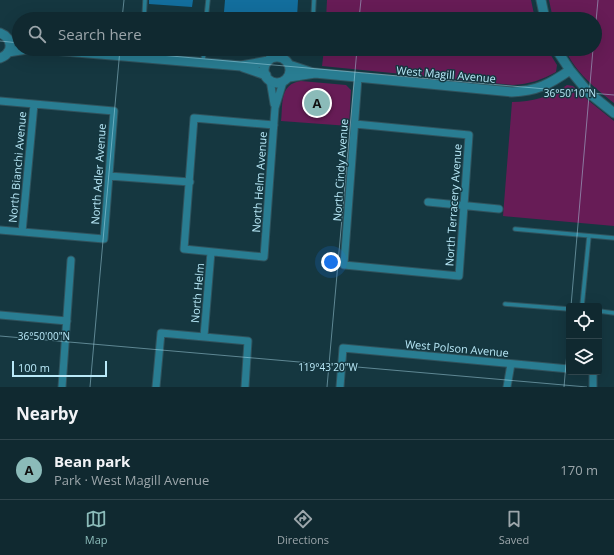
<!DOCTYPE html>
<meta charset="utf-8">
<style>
body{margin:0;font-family:"Open Sans",sans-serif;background:#193138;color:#f1f3f6}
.controls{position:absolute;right:12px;bottom:12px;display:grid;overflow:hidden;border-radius:4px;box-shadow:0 4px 16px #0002}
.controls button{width:36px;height:36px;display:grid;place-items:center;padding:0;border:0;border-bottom:1px solid #30454c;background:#102930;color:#f1f3f6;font:20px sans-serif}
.scale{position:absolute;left:12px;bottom:10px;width:95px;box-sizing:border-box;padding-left:4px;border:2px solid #b9e9f8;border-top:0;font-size:11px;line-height:14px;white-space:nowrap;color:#b9e9f8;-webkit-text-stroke:3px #153740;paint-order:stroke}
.you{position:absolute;left:331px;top:262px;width:14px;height:14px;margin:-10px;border:3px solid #fff;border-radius:50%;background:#1a73e8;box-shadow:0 0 0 6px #1a73e833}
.badge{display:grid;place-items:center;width:26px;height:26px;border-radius:50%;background:#8bbbb9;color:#111;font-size:13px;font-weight:700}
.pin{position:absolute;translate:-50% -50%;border:2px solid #fff;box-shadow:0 1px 4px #0006}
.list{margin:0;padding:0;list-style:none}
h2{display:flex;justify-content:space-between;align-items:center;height:52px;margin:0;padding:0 16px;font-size:17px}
h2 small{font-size:13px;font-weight:400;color:#9ca6ab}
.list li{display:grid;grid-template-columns:26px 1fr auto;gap:12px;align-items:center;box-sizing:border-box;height:60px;padding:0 16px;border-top:1px solid #30454c}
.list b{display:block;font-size:15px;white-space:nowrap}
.list p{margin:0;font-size:13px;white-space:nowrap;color:#9ca6ab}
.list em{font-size:13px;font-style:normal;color:#9ca6ab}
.icon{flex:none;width:22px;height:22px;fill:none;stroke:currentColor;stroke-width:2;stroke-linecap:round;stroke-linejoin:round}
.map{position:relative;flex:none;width:614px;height:387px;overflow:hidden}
.search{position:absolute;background:#102930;box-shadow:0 4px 16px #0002;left:12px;right:12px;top:12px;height:44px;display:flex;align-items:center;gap:10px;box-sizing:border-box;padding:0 14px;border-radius:22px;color:#9ca6ab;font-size:15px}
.sheet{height:112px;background:#102930}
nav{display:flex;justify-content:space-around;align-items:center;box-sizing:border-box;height:56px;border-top:1px solid #30454c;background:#102930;font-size:11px;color:#9ca6ab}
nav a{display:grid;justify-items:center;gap:2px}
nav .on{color:#8bbbb9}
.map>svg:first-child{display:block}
.green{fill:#671c56}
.building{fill:#136e9d}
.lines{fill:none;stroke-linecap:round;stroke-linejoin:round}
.service-casing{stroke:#30535d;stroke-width:5.5}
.minor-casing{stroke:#30535d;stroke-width:9}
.tertiary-casing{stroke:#30535d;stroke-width:11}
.service{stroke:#297d92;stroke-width:3.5}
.minor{stroke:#297d92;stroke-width:7}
.tertiary{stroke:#297d92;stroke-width:9}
.ticks{fill:none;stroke:#b9e9f8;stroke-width:1;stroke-opacity:0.45}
.labels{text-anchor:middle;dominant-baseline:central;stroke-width:3;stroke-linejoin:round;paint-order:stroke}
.street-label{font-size:11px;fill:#b9e9f8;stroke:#153740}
.ticks-label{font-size:10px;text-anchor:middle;fill:#b9e9f8;stroke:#153740;stroke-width:3;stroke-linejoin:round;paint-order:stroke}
</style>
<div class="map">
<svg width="614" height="387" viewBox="0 0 614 387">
<rect width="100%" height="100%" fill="#153740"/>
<!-- green -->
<path class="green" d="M327 0H531L535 19H326Z
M549 0H614V103C595 88 575 72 565 49H595V19H553Z
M324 49H547L557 65 556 72C542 80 529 84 513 85L322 66Z
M301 81 346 85 351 90 349 126 281 121C283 104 279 84 301 81Z
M567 85 573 86 589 101 614 121V226L503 216 512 102C532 102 550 97 567 85Z"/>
<!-- building -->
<path class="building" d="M149 0H193L192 7 149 4Z
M225 0H298L297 18 224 12Z"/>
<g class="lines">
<defs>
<path id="service" d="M144 19 145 0
M206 19 208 0
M313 19 314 0
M283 49 285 60
M271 58 275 49
M203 62 204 49
M515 229 614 238
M505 304 569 309
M582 306 589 236
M599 311 614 313"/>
<path id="minor" d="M270 80 274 104
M0 101 114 111 104 239 0 230
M355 124 469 135 459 276 344 265 358 78
M274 125 194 118 184 249 264 257 275 108 283 82
M109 176 190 182
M428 202 499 209
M22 232 34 104
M0 315 67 321
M204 336 211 252
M62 387 71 260
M156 387 161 333 248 341 245 387
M340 387 343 348 569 369
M507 387 511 364
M593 387V372"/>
<path id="tertiary" d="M541 0 545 19
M0 33C13 38 14 53 0 58
M41 49 241 66 268 61
M556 49 570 70 589 93 614 113
M8 52 27 49
M264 70a13 13 0 1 1 26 0a13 13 0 1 1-26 0Z
M289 65 313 73
M243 67 266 75
M289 77 315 73 512 92C537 91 550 84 570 70"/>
</defs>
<!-- service casing -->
<use href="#service" class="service-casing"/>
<!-- minor casing -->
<use href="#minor" class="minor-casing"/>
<!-- tertiary casing -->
<use href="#tertiary" class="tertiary-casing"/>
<!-- service -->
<use href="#service" class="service"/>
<!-- minor -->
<use href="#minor" class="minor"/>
<!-- tertiary -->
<use href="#tertiary" class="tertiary"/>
</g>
<!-- ticks -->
<path class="ticks" d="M122 19 124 0M359 19 361 0M595 32 598 0M0 41 19 43M92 49 614 95M571 306 593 49M0 336 587 387M90 387 120 49M327 387 357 49M564 387 569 329"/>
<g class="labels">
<!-- street labels -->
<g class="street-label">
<text transform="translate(446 74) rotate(5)">West Magill Avenue</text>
<text transform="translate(17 167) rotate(-85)">North Bianchi Avenue</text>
<text transform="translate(340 170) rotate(-86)">North Cindy Avenue</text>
<text transform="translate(98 174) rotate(-86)">North Adler Avenue</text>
<text transform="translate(259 182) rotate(-86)">North Helm Avenue</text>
<text transform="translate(453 205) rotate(-86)">North Terracery Avenue</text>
<text transform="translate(197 293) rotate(-85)">North Helm</text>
<text transform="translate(457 348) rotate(5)">West Polson Avenue</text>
</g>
</g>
<g class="ticks-label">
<text x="570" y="97">36°50'10"N</text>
<text x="44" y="340">36°50'00"N</text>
<text x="328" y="371">119°43'20"W</text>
</g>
</svg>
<div class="controls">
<button><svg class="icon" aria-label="locate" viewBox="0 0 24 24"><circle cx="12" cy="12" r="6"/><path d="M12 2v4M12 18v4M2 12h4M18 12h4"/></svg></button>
<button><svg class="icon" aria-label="layers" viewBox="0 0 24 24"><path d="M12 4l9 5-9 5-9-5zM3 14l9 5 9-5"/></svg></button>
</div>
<div class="scale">100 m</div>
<div class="you"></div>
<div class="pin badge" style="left:317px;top:103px">A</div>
<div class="search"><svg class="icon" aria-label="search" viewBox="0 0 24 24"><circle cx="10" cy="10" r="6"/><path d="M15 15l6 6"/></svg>Search here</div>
</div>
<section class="sheet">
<h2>Nearby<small></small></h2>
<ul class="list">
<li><span class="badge">A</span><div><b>Bean park</b><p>Park · West Magill Avenue</p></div><em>170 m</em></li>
</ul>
</section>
<nav>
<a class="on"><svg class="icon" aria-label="map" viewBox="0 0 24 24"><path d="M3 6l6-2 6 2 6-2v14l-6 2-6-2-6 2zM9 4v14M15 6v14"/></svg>Map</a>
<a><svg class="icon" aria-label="directions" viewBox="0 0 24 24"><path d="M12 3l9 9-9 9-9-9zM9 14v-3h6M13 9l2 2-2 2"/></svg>Directions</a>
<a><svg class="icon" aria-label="saved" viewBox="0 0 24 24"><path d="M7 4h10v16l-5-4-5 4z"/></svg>Saved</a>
</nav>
